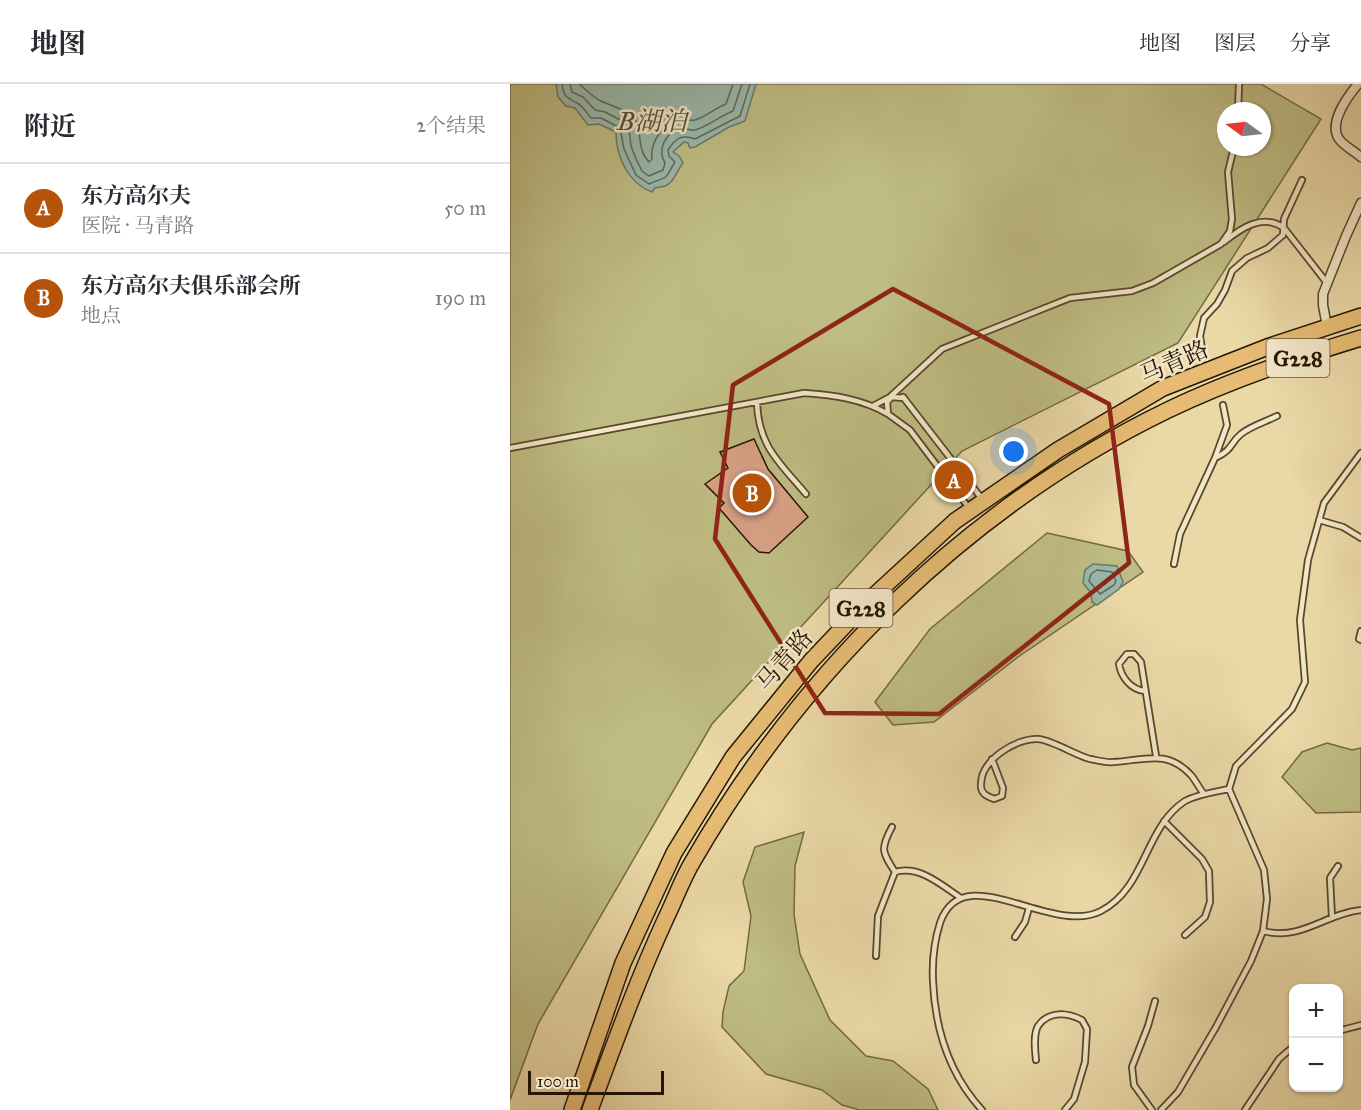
<!DOCTYPE html>
<html lang="zh">
<meta charset="utf-8">
<style>
body{margin:0;font-family:"IM FELL Great Primer","Noto Serif SC",serif;background:#f2f2f3;color:#2b2b33}
.controls{position:absolute;right:18px;bottom:18px;display:grid;overflow:hidden;border-radius:12px;box-shadow:0 2px 4px #0004}
.controls button{width:54px;height:54px;display:grid;place-items:center;padding:0;border:0;border-bottom:2px solid #e1e1e2;background:#fff;color:#2b2b33;font:30px sans-serif}
.compass{position:absolute;left:707px;top:18px;width:54px;height:54px;border-radius:50%;background:#fff;box-shadow:0 2px 4px #0004;rotate:285deg}
.scale{position:absolute;left:18px;bottom:15px;width:136px;box-sizing:border-box;padding-left:6px;border:3px solid #261703;border-top:0;font-size:16px;line-height:21px;white-space:nowrap;color:#261703;-webkit-text-stroke:4px #f2e6c6;paint-order:stroke}
.you{position:absolute;left:504px;top:368px;width:21px;height:21px;margin:-15px;border:4px solid #fff;border-radius:50%;background:#1a73e8;box-shadow:0 0 0 9px #1a73e833}
.badge{display:grid;place-items:center;width:39px;height:39px;border-radius:50%;background:#b45309;color:#fff;font-size:20px;font-weight:700}
.pin{position:absolute;translate:-50% -50%;border:3px solid #fff;box-shadow:0 2px 6px #0006}
.list{margin:0;padding:0;list-style:none}
h2{display:flex;justify-content:space-between;align-items:center;height:78px;margin:0;padding:0 24px;font-size:26px}
h2 small{font-size:20px;font-weight:400;color:#7c7c81}
.list li{display:grid;grid-template-columns:39px 1fr auto;gap:18px;align-items:center;box-sizing:border-box;height:90px;padding:0 24px;border-top:2px solid #e1e1e2}
.list b{display:block;font-size:22px;white-space:nowrap}
.list p{margin:0;font-size:20px;white-space:nowrap;color:#7c7c81}
.list em{font-size:20px;font-style:normal;color:#7c7c81}
.map{position:relative;flex:none;width:851px;height:1026px;overflow:hidden}
header{display:flex;align-items:center;gap:36px;box-sizing:border-box;height:84px;padding:0 30px;background:#fff;border-bottom:2px solid #e1e1e2}
header strong{font-size:28px}
nav{display:flex;gap:33px;margin-inline-start:auto;font-size:21px}
main{display:flex}
aside{flex:1;background:#fff}
.map>svg:first-child{display:block}
.green{fill:#bebc82;stroke:#726a42;stroke-width:1.5;fill-rule:evenodd}
.water{fill:#99b9ac;stroke:#6b7868;stroke-width:1.5}
.lines{fill:none;stroke-linecap:round;stroke-linejoin:round}
.shore{stroke:#606858;stroke-width:1.5}
.building{fill:#d7a186;stroke:#261703;stroke-width:1.5}
.lane-casing{stroke:#57472c;stroke-width:8}
.street-casing{stroke:#57472c;stroke-width:11}
.highway-casing{stroke:#261703;stroke-width:18}
.lane{stroke:#f2e6c6;stroke-width:4.5}
.street{stroke:#f2e6c6;stroke-width:8}
.highway{stroke:#e6bc74;stroke-width:15}
.marked{fill:none;stroke:#8f2418;stroke-width:4.5;stroke-linejoin:round}
.labels{text-anchor:middle;dominant-baseline:central;stroke-width:5;stroke-linejoin:round;paint-order:stroke}
.shield{fill:#f2e6c6;stroke:#63553e;stroke-width:1.5}
.shield-label{font-size:22px;font-weight:bold;fill:#261703}
.street-label{font-size:24px;fill:#261703;stroke:#f2e6c6}
.water-label{font-size:26px;font-style:italic;fill:#4e503e;stroke:#f2e6c6}
</style>
<header>
<strong>地图</strong>
<nav><a>地图</a><a>图层</a><a>分享</a></nav>
</header>
<main>
<aside>
<h2>附近<small>2个结果</small></h2>
<ul class="list">
<li><span class="badge">A</span><div><b>东方高尔夫</b><p>医院 · 马青路</p></div><em>50 m</em></li>
<li><span class="badge">B</span><div><b>东方高尔夫俱乐部会所</b><p>地点</p></div><em>190 m</em></li>
</ul>
</aside>
<div class="map">
<svg width="851" height="1026" viewBox="0 0 851 1026">
<rect width="100%" height="100%" fill="#ebd8a7"/>
<filter id="stains"><feTurbulence type="fractalNoise" baseFrequency=".00333" numOctaves="4"/><feColorMatrix values="0 0 0 0 .2 0 0 0 0 .09 0 0 0 0 .02 0 0 0 .5 -.17"/></filter>
<radialGradient id="worn" r=".72"><stop offset=".6" stop-color="#630" stop-opacity="0"/><stop offset="1" stop-color="#630" stop-opacity=".3"/></radialGradient>
<!-- green -->
<path class="green" d="M0 0H751L811 35 668 259 452 367 202 640 28 940 0 1016ZM716 27H752V63H716Z
M537 449 618 467 633 488 508 573 424 638 383 641 365 618 420 545Z
M817 659 842 666 851 664V728L806 729 772 693 792 668Z
M294 748 285 782 284 830 290 870 320 936 356 972 383 977 418 1005 428 1026H350L332 1021 312 1006 256 990 212 943 213 928 219 902 234 887 241 832 233 798 245 763Z"/>
<!-- water -->
<path class="water" d="M46 0H246L235 37 219 43 185 63 180 64 178 59 174 58 163 68 169 72 173 79C167 86 164 99 155 102 152 103 148 103 145 104L142 108C118 99 106 73 106 48L89 40 78 41 65 24 56 22 48 13Z
M583 480 607 482 613 498 609 505 587 521 582 518 581 509 573 499 575 486Z"/>
<g class="lines">
<!-- shore -->
<path class="shore" d="M52 0C54 13 56 13 67 19 73 22 77 29 81 34H91L110 44 114 65 126 91 139 100C160 91 153 98 165 78L159 72 158 66C166 54 171 50 185 55L230 32 240 0
M60 0 62 8 73 13 85 26 95 28 116 39 119 46 121 62 126 75 132 87 139 92 153 86 155 79C147 66 155 49 170 45 176 43 179 47 184 46 192 46 214 30 223 27L232 0
M69 0C73 3 86 16 91 17 101 22 116 25 124 34 133 47 126 65 139 78L142 75C140 58 153 38 171 35 176 35 181 37 185 36 196 33 205 24 216 20L223 0
M587 486 602 488 606 497 604 501 590 510 579 497 581 490Z"/>
</g>
<!-- building -->
<path class="building" d="M244 355 258 385 298 433 259 469 249 468 241 461 209 424 214 419 195 400 218 384 210 368Z"/>
<g class="lines">
<defs>
<path id="lane" d="M728 27 729 0
M714 158C731 144 753 129 774 144L817 199
M692 265 690 252 694 234 707 220 715 206 722 187 737 174 758 164 773 151 774 135 792 96
M393 313 472 415
M394 314 382 313 377 318 378 330 400 346 459 424
M247 318C248 362 270 379 296 410
M363 322 380 313 432 265 560 214 622 207 643 199 711 160 720 147 722 135 718 88 724 63
M0 364 294 309C324 311 352 315 378 330
M705 374C723 366 720 359 731 350 741 342 755 338 767 332
M809 436 833 443 851 454
M664 480 670 450 705 374 717 341 713 321
M851 547 849 555 851 556
M635 607C621 606 611 593 609 580L617 570H624L631 578 646 672
M482 675 493 704 492 712 484 715C476 712 470 709 471 700 471 676 506 654 528 655 542 656 565 671 580 675 587 676 596 679 603 678 633 677 656 664 681 691 686 697 689 704 694 710
M654 737 692 775 699 787 700 818 695 833 675 851
M382 743C370 765 372 768 385 788
M822 834 820 794 828 782
M753 847C792 857 814 830 851 826
M505 853 515 838 519 824
M366 872 368 832 385 788C410 781 431 801 451 814
M828 947 851 941
M526 976C525 966 523 951 528 942 539 926 558 929 572 936L577 945 575 978 564 1015 555 1026
M472 1026C439 990 425 945 423 897 422 876 424 858 430 839 453 772 541 853 591 827 636 804 634 744 675 717 688 710 705 708 719 705
M642 1026 624 1001 622 983 638 942 645 917
M651 1026 668 1008 706 943 741 877 753 847 757 815 754 786 719 705 726 682 782 625 795 598 790 536 798 476 814 419 851 369
M735 1026 769 975 784 962"/>
<path id="street" d="M848 0C838 12 818 39 829 55 834 62 844 67 851 73
M817 243 813 221V210L836 152 851 119"/>
<path id="highway" d="M62 1026 113 879 164 769 223 673 301 577 356 519 445 437 548 366 653 304 760 262 851 232
M80 1026C104 961 127 897 156 834 165 816 172 795 183 777 293 586 458 423 658 326 720 296 785 274 851 254"/>
</defs>
<!-- lane casing -->
<use href="#lane" class="lane-casing"/>
<!-- street casing -->
<use href="#street" class="street-casing"/>
<!-- highway casing -->
<use href="#highway" class="highway-casing"/>
<!-- lane -->
<use href="#lane" class="lane"/>
<!-- street -->
<use href="#street" class="street"/>
<!-- highway -->
<use href="#highway" class="highway"/>
</g>
<!-- marked area -->
<path class="marked" d="M383 205 599 320 619 479 429 630 315 629 205 455 223 301Z"/>
<g class="labels">
<!-- shield labels -->
<g class="shield">
<rect x="756.5" y="255" width="63" height="38" rx="4.5"/>
<rect x="319.5" y="505" width="63" height="38" rx="4.5"/>
</g>
<g class="shield-label">
<text x="788" y="274">G228</text>
<text x="351" y="524">G228</text>
</g>
<!-- street labels -->
<g class="street-label">
<text transform="translate(664 278) rotate(-24)">马青路</text>
<text transform="translate(274 576) rotate(-49)">马青路</text>
</g>
<!-- water labels -->
<g class="water-label">
<text x="142" y="37">B湖泊</text>
</g>
</g>
<rect width="100%" height="100%" filter="url(#stains)"/>
<rect width="100%" height="100%" fill="url(#worn)"/>
</svg>
<div class="controls">
<button>+</button>
<button>−</button>
</div>
<svg class="compass" viewBox="-18 -18 36 36"><path d="M0-13l5 13h-10z" fill="#e53935"/><path d="M0 13l5-13h-10z" fill="#7c7c81"/></svg>
<div class="scale">100 m</div>
<div class="you"></div>
<div class="pin badge" style="left:444px;top:396px">A</div>
<div class="pin badge" style="left:242px;top:409px">B</div>
</div>
</main>
